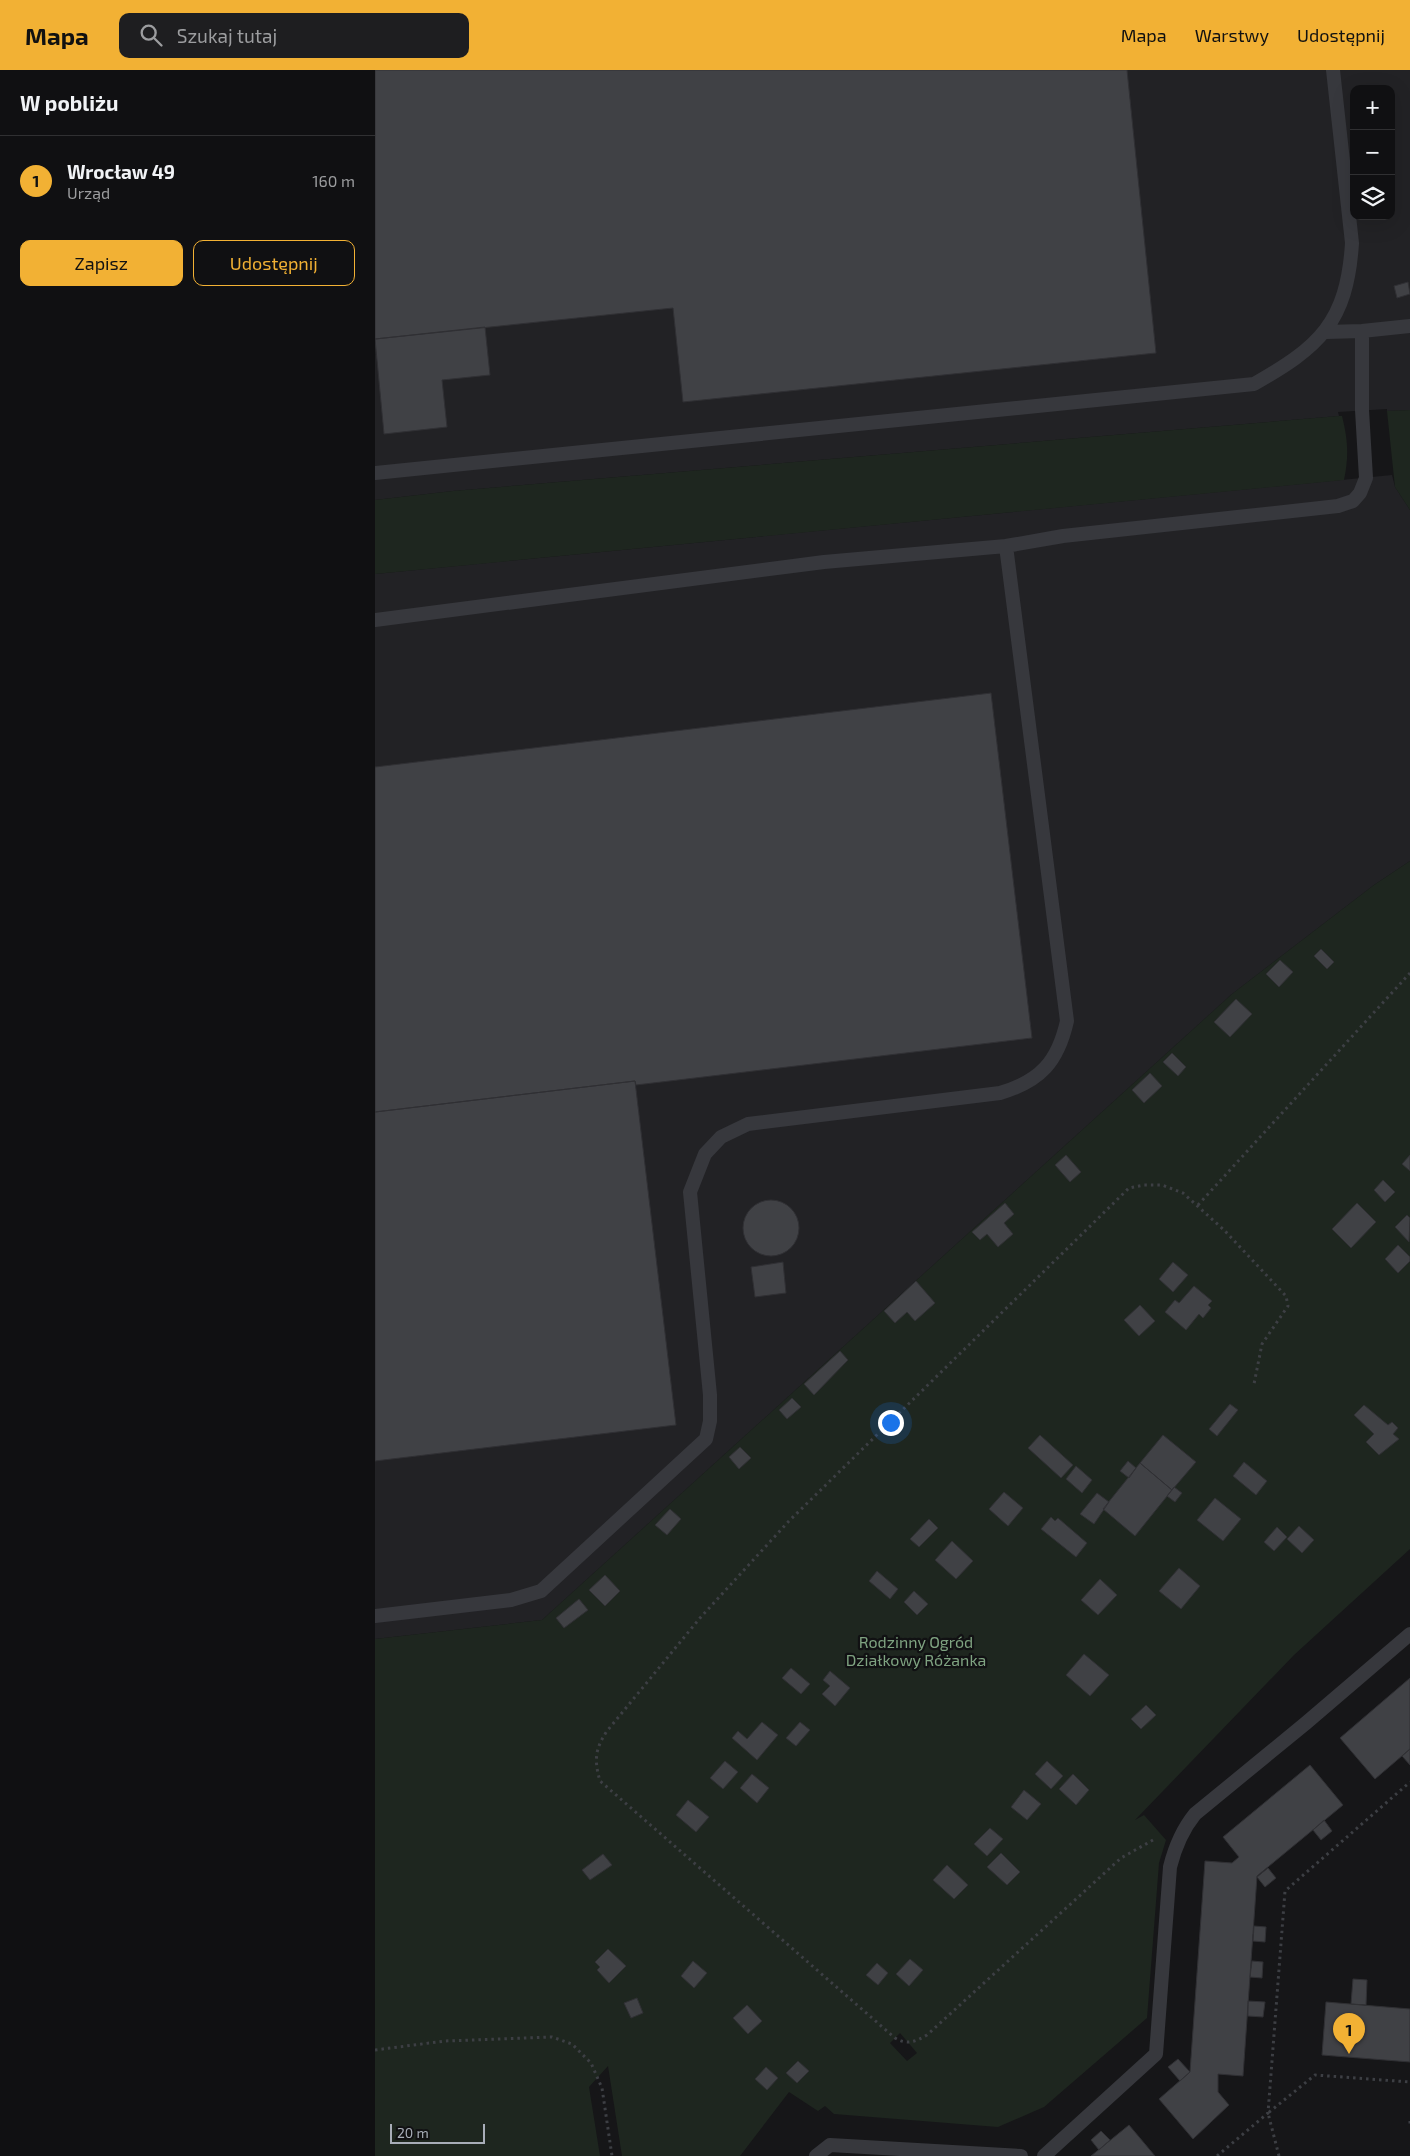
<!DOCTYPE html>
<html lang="pl">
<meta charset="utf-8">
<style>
body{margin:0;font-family:"Exo 2",sans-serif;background:#1e1e20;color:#f1f3f6}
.controls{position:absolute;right:15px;top:15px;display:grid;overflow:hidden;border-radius:10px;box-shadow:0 5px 20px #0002}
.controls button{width:45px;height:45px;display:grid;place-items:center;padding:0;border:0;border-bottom:1px solid #303032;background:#101012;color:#f1f3f6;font:25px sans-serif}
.scale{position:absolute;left:15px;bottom:12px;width:95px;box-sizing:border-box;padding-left:5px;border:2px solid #a8adb8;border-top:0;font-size:14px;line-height:18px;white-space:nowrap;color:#a8adb8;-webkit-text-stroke:4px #111113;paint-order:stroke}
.you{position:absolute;left:515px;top:1352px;width:18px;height:18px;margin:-12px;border:4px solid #fff;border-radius:50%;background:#1a73e8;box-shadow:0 0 0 8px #1a73e833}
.badge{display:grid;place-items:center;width:32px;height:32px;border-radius:50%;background:#f2b134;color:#111;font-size:16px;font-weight:700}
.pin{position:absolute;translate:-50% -41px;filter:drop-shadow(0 1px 2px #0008)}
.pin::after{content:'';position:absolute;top:26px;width:18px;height:15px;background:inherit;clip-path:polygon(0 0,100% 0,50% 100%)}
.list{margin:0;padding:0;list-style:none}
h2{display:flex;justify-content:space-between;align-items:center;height:65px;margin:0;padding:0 20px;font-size:21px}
h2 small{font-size:16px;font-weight:400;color:#9c9d9f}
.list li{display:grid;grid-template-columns:32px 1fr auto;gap:15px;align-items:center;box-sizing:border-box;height:90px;padding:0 20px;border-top:1px solid #303032}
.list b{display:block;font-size:19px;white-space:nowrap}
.list p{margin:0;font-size:16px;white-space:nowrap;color:#9c9d9f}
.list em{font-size:16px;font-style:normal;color:#9c9d9f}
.actions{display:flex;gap:10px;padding:15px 20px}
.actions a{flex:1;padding:11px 0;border:1px solid #f2b134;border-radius:10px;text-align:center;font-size:18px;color:#f2b134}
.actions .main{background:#f2b134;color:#111}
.icon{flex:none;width:28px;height:28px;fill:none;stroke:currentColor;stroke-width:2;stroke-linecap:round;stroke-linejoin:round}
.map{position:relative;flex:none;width:1035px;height:2086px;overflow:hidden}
header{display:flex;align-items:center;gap:30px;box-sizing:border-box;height:70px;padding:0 25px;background:#f2b134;color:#111}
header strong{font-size:24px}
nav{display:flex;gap:28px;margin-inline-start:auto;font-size:18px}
.search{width:350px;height:45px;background:#1e1e20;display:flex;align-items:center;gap:12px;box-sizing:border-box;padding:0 18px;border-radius:10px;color:#9c9d9f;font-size:19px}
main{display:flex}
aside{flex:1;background:#101012}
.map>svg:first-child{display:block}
.built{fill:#222225;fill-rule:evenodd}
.green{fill:#1e261f;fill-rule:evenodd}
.building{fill:#404145;stroke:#303034}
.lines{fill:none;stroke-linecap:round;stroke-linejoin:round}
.path{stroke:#3d3f44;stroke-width:3;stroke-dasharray:2.5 4;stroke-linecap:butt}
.lane{stroke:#37383d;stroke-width:14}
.labels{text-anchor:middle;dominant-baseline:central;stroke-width:4.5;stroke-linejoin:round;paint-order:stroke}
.park-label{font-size:16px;fill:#7fa381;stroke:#111113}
</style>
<header>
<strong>Mapa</strong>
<div class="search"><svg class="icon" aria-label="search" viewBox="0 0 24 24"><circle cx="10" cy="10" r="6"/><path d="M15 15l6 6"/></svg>Szukaj tutaj</div>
<nav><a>Mapa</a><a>Warstwy</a><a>Udostępnij</a></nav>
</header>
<main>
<aside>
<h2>W pobliżu<small></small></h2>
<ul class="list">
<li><span class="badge">1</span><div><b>Wrocław 49</b><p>Urząd</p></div><em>160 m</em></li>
</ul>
<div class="actions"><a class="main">Zapisz</a><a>Udostępnij</a></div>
</aside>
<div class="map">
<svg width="1035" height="2086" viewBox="0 0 1035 2086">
<rect width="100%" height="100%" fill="#161618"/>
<!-- built -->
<path class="built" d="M0 0H1035V340L1012 341V339L963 342 964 346 78 421 0 430ZM979 19H1016V146H979Z
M1017 405 1020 417 1035 440V791L999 815 857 924 167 1550 0 1569V504Z"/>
<!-- green -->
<path class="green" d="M1035 340V440L1020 417 1012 341Z
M964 346H967C973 370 974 386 969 410L0 504V430L78 421Z
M1035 791V1479L919 1585 760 1750 769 1745 791 1770 784 1793 772 1948 669 2037 623 2057 459 2044 450 2036 443 2041 414 2022 365 2086H247L233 1996 214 2017 225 2086H0V1569L167 1550 857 924 999 815ZM525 1963 542 1983 532 1991 515 1973Z"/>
<!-- building -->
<path class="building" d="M0 0H752L781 283 308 332 298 238 0 269Z
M1033 212 1035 224 1022 228 1019 216Z
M110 257 115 305 67 310 72 357 9 364 0 269Z
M616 623 657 968 261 1015 260 1011 0 1042V697Z
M946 879 959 892 952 899 939 886Z
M905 890 918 902 904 917 891 904Z
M861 929 877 944 855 967 839 952Z
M797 983 811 997 803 1006 788 992Z
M775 1003 787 1016 769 1033 757 1020Z
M260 1011 301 1355 0 1391V1042Z
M691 1085 706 1102 695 1112 680 1095Z
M1035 1085V1101L1027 1094Z
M1008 1110 1020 1122 1010 1132 999 1120Z
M368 1158a28 28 0 1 1 56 0a28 28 0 1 1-56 0Z
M630 1133 639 1144 629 1153 638 1164 623 1177 612 1164 605 1170 597 1162Z
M982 1133 1001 1152 976 1178 957 1159Z
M1032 1145 1035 1148 1034 1172 1020 1157Z
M1023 1175 1035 1187V1191L1023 1203 1010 1189Z
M408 1192 411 1223 380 1227 376 1197Z
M798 1192 813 1205 798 1222 784 1209Z
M541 1211 560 1233 540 1251 532 1242 520 1253 509 1241Z
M819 1216 837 1231 833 1235 836 1238 828 1248 824 1244 811 1260 790 1242 800 1230 804 1233Z
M765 1235 780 1251 764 1266 749 1250Z
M465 1281 473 1290 439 1325 429 1314Z
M417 1328 426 1337 412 1349 404 1340Z
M855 1334 863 1340 842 1366 834 1359Z
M989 1335 1013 1355 1017 1352 1023 1358 1018 1364 1024 1369 1004 1385 991 1372 999 1364 979 1345Z
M665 1365 698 1395 686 1408 653 1378Z
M788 1365 821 1392 797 1420 765 1393Z
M365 1377 376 1388 364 1399 354 1387Z
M753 1391 761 1398 754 1408 745 1401Z
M869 1392 892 1411 881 1425 858 1406Z
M765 1393 797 1420 760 1466 728 1439Z
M701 1396 717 1410 707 1423 691 1409Z
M799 1417 807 1423 800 1432 792 1426Z
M629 1422 648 1438 633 1456 614 1439Z
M722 1423 734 1432 719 1454 705 1444Z
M840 1428 866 1449 848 1471 822 1450Z
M295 1439 306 1449 292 1465 280 1455Z
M676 1447 680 1451 683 1448 712 1473 701 1487 666 1459Z
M554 1449 563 1458 544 1477 535 1469Z
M924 1456 939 1470 927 1483 912 1469Z
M902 1457 912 1467 899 1481 889 1472Z
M577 1471 598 1491 581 1509 560 1490Z
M804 1498 825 1516 806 1539 784 1521Z
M502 1501 523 1519 515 1529 494 1511Z
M230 1505 245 1521 230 1536 214 1520Z
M725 1509 742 1525 723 1545 706 1530Z
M539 1521 553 1534 542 1545 529 1532Z
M204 1529 213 1540 189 1558 181 1548Z
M709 1584 734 1605 715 1626 691 1605Z
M416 1598 435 1614 426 1624 407 1608Z
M455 1601 475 1618 460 1636 447 1624 455 1616 448 1610Z
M1035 1608V1679L1000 1709 965 1668Z
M771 1635 781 1645 766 1659 756 1649Z
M387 1652 403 1665 382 1690 357 1668 363 1661 372 1669Z
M425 1652 435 1660 421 1676 411 1668Z
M1035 1679V1695L1027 1686Z
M350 1691 363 1702 348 1719 335 1708Z
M672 1691 688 1706 676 1719 660 1704Z
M935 1695 968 1735 882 1806 868 2006 843 2004V2022L854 2035 818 2069 784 2029 815 2002 830 1791 857 1793 864 1787 848 1767Z
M377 1704 394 1718 382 1733 365 1718Z
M698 1704 714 1720 701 1735 684 1719Z
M649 1720 666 1734 652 1750 636 1737Z
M313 1730 334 1747 321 1762 301 1745Z
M949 1750 957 1761 946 1770 938 1760Z
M615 1758 628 1769 612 1786 599 1774Z
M626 1783 645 1802 632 1815 612 1797Z
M228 1784 237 1795 215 1810 207 1800Z
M572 1795 593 1815 579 1829 558 1810Z
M893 1798 901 1808 890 1817 882 1807Z
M879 1856 891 1857 890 1872 878 1871Z
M233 1879 251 1896 234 1913 222 1900 225 1897 220 1892Z
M535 1889 548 1900 534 1916 521 1904Z
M318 1891 332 1903 319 1918 306 1906Z
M877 1891 888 1892 887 1908 875 1907Z
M502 1893 513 1903 503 1915 491 1905Z
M978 1909 992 1910 991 1935 976 1934Z
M262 1928 268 1943 256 1948 249 1933Z
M873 1931 890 1932 888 1947 873 1946Z
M951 1932 1035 1939V1992L947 1985Z
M372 1935 387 1951 373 1964 358 1948Z
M803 1989 815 2002 805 2011 793 1997Z
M423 1991 434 2001 422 2013 411 2003Z
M391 1997 403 2008 392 2020 380 2009Z
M754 2055 780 2086H716Z
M726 2061 735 2070 724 2080 716 2070Z"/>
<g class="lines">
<!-- path -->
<path class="path" d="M823 1135 1035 903
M778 1770 746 1788 552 1965C540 1972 532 1975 520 1968L225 1711C219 1690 220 1679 232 1661L325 1548 414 1451 754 1118 769 1115H787L808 1123 849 1160 911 1226 913 1236 887 1274 879 1314
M0 1980 70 1971 177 1967 197 1974 216 1993 227 2018 237 2086
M1035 2051V2057
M842 2086 893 2043 910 1821 1035 1712
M904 2086 893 2043 940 2005 1035 2012"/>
<!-- lane -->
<path class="lane" d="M951 262 987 261 1035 256
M0 403 879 314C944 277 972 253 977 173L958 0
M631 476 688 466 963 436 978 431 985 423 991 408 987 340V261
M0 550 449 492 631 476 692 951C683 991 666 1011 625 1023L373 1054 346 1067 330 1084 315 1122 335 1325V1351L331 1369 166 1521 136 1530 0 1546
M441 2086 455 2075 646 2086
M669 2086 781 1984 795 1797C800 1777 807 1760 820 1744L931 1653 1035 1564"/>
</g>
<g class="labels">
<!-- park labels -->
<g class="park-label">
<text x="541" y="1571">Rodzinny Ogród<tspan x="541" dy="18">Działkowy Różanka</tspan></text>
</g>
</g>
</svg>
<div class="controls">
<button>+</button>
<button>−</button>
<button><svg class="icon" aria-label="layers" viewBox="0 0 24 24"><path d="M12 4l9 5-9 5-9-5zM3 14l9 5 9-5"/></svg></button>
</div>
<div class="scale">20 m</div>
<div class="you"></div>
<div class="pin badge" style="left:974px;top:1984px">1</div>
</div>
</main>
